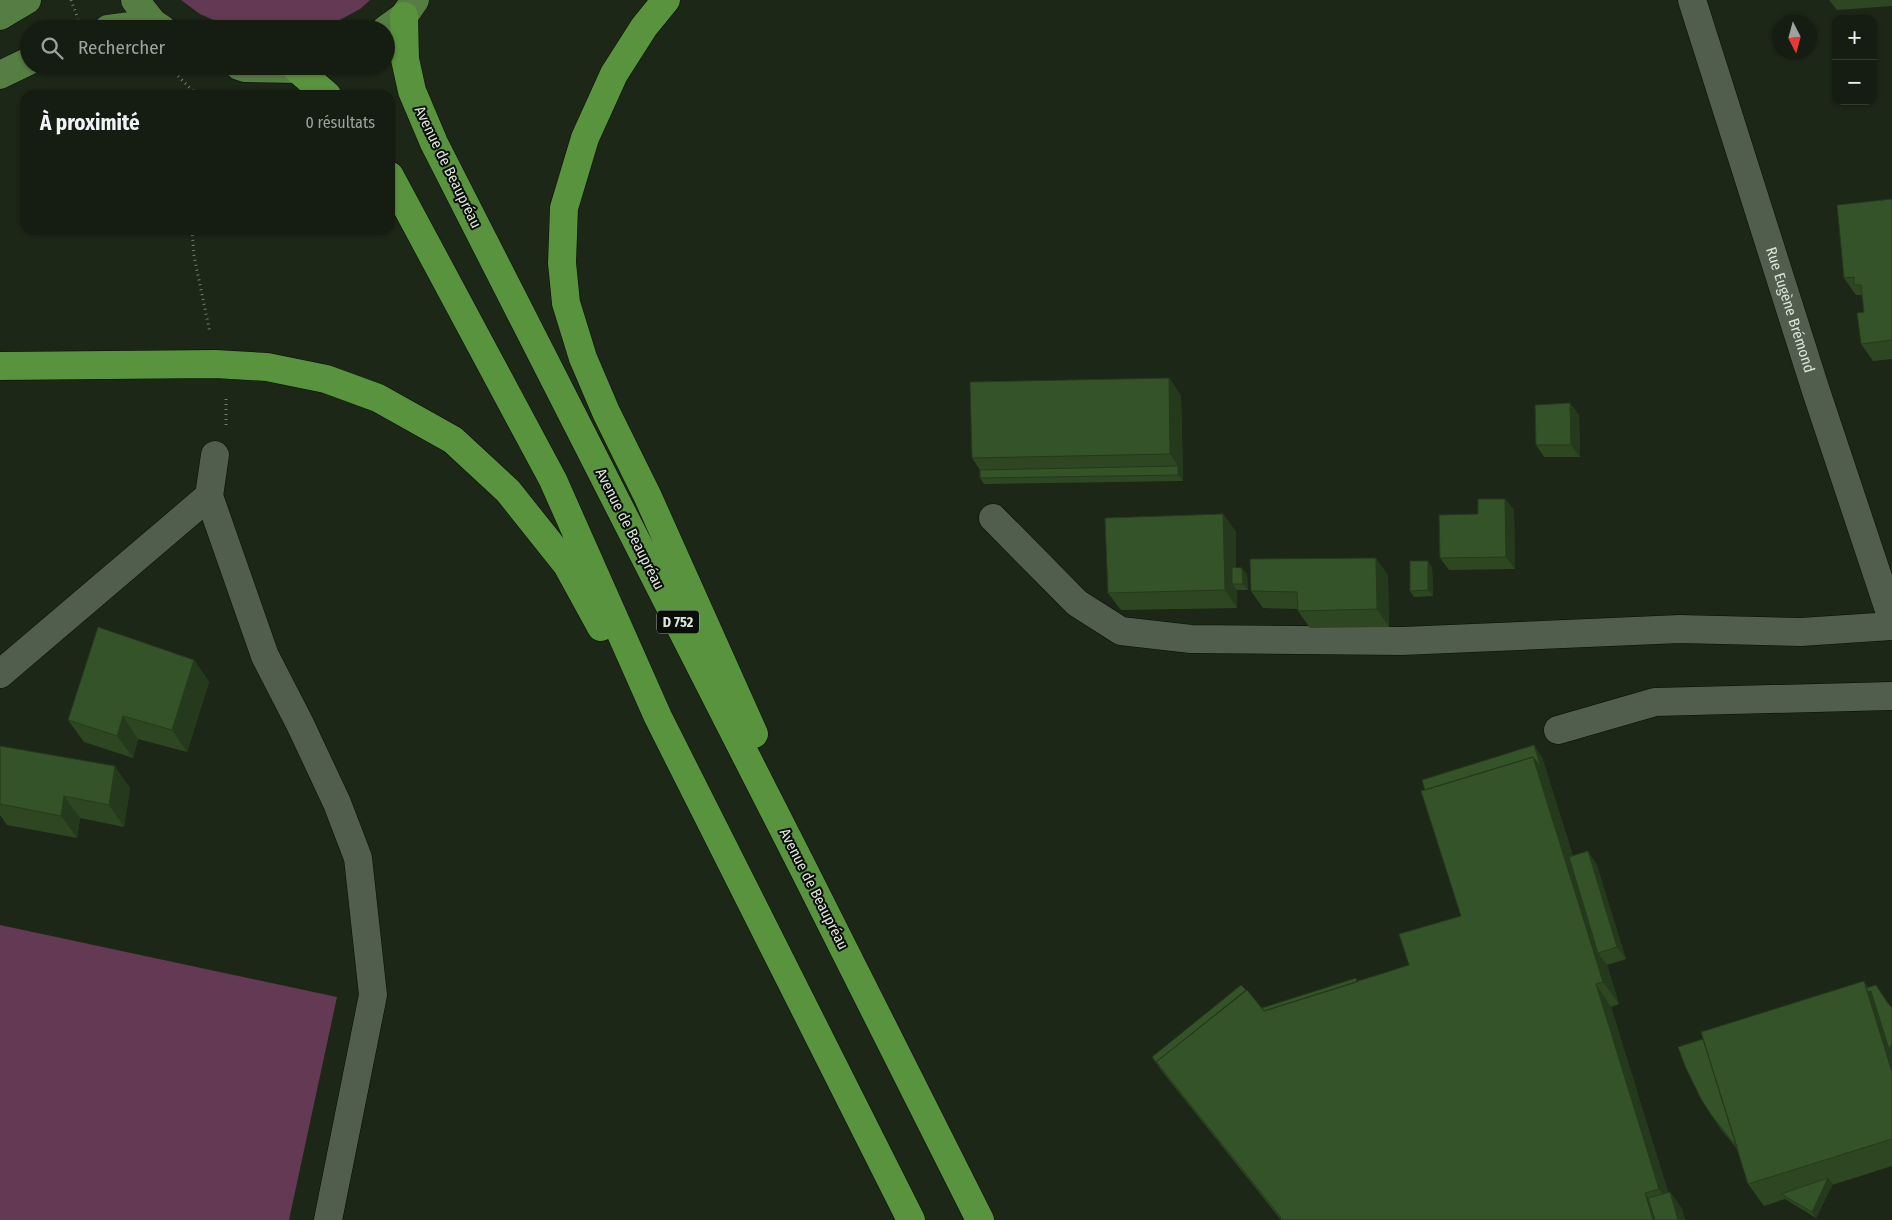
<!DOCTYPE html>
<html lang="fr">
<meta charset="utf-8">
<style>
body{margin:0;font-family:"Fira Sans Condensed",sans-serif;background:#222a20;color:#f1f3f6}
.controls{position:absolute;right:15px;top:15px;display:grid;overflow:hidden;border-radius:10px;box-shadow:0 1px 4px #0004}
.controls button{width:45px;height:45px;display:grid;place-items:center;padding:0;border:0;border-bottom:1px solid #343b32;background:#151d12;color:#f1f3f6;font:25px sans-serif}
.compass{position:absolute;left:1772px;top:15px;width:45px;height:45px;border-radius:50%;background:#151d12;box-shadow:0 1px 4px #0004;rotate:174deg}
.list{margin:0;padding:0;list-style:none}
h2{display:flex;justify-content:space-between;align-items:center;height:65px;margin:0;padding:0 20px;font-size:21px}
h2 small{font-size:16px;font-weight:400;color:#9da29f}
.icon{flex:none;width:28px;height:28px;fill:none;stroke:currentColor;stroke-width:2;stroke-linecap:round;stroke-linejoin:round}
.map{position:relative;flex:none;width:1892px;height:1220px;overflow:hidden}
.search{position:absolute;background:#151d12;box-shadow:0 1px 4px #0004;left:20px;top:20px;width:375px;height:55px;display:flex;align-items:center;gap:12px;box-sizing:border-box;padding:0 18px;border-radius:28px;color:#9da29f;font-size:19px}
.panel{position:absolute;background:#151d12;box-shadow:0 1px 4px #0004;left:20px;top:90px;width:375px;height:145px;border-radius:15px}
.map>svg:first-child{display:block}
.green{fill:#643953}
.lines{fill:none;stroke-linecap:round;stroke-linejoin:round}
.minor-casing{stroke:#060f04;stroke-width:29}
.major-casing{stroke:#060f04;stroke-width:29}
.highway-casing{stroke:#060f04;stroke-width:29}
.path{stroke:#737d70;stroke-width:3;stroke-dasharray:1 4;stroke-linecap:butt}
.minor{stroke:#515d4d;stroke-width:28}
.major{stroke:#567d43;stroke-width:28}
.highway{stroke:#59933d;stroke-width:28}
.wall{fill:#2e4722}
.shaded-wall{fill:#253a1c}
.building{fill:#355328;stroke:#253a1c}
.labels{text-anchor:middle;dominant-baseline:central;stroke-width:4;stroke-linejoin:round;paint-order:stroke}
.shield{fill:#090e08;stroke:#9ea49c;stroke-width:1}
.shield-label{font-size:14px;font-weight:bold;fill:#dee5db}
.street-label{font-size:15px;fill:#dee5db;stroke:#090e08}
</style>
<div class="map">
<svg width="1892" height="1220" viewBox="0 0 1892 1220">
<rect width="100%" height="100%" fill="#1c2718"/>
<!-- green -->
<path class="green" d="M181 0H370L360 9 336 22 317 29H234L200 14Z
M0 925 337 997 289 1220H0Z"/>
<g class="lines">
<defs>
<g id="minor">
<path id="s1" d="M1692 0 1816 391 1892 619"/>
<path d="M209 496 265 656 300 724 337 803 358 858 373 995 328 1220"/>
<path d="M993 518 1077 603 1121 631 1191 639 1402 641 1680 629 1801 632 1892 626"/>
<path d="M0 674 209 496 215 455"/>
<path d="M1558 730 1655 702 1892 696"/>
</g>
<path id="major" d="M135 0 153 23 162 29
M0 16 27 0
M108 29 153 23
M386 29 404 16 415 0
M239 66 245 68 297 69 306 66
M0 75 29 61"/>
<path id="highway" d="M666 0 644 27 614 74 585 138 564 208 562 263 566 303 583 358 606 412 648 497 754 734
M404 16 405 59 412 91 434 143 805 872 980 1220
M297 69 327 95
M390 176 553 480 658 717 911 1220
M0 366 215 364 267 367 326 379 378 398 453 440 508 491 567 565 601 627"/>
</defs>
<!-- minor casing -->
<use href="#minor" class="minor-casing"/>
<!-- major casing -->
<use href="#major" class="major-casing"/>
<!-- highway casing -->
<use href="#highway" class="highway-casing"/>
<!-- path -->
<path class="path" d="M71 0 78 19
M161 66 175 73 197 95
M192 230 194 256 210 333
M226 425V397"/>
<!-- minor -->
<use href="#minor" class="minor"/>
<!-- major -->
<use href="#major" class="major"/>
<!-- highway -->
<use href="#highway" class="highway"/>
</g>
<!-- wall -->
<path class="wall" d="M1829 0H1892V6L1837 10Z
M1892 199V359L1873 361 1861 344 1864 312 1862 296 1861 295H1856L1844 278Z
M1169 378 1181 396 1183 481 984 484 980 478V470L972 458Z
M1570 403 1579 415 1580 457H1544L1536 445Z
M1505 499 1514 510 1515 569 1449 570 1440 558 1478 514Z
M1223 514 1236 532V568L1247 574 1248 590H1237V608L1121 610 1108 593Z
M1432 567 1433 596 1414 597 1410 591Z
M1388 575 1389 627 1310 628 1298 611V609L1263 608 1251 591Z
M194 660 209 682 187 752 138 739 133 758 84 742 68 720Z
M0 746 130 788 124 827 80 818 77 838 7 825 0 815Z
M1542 757 1573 856 1596 863 1626 959 1607 965 1619 1004 1611 1007 1668 1192H1670L1682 1209 1685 1220H1281L1160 1069 1152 1057 1262 1008 1358 981 1409 965 1461 916Z
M1869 987 1892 1008V1166L1832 1185 1816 1218 1785 1199 1764 1206 1748 1184 1737 1149 1720 1128 1712 1116Z"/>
<!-- shaded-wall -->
<path class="shaded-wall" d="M1169 378 1181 396 1183 481 1178 475V466L1170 454Z
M1570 403 1579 415 1580 457 1571 445Z
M1505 499 1514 510 1515 569 1506 557Z
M1223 514 1236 532V584H1232L1237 590V608L1225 590Z
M1376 558 1388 575 1389 627 1377 609Z
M1428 561 1432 567 1433 596 1428 590Z
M1242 568 1247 574 1248 590 1243 584Z
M194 660 209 682 187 752 172 730Z
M123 716 138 739 133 758 117 736Z
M1534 745 1542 757 1603 952 1598 953 1607 965 1619 1004 1603 982 1533 757Z
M115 766 130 788 124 827 109 805Z
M64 796 80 818 77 838 61 816Z
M1588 851 1596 863 1626 959 1617 947Z
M1864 981 1879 1003 1892 1044V1072Z
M1596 984 1611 1007 1674 1211 1659 1189Z
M1828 1178 1833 1184 1816 1218 1812 1212Z
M1670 1192 1682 1209 1685 1220H1678Z
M1645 1193 1661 1215 1662 1220H1653Z"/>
<!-- building -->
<path class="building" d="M1892 199V340L1861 344 1857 313 1864 312 1861 285H1854V277L1844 278 1837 205Z
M1169 378 1170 454 972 458 970 382Z
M1570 403 1571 445H1536L1535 405Z
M1178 466V475L980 478V470Z
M1478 499H1505L1506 557 1440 558 1439 515 1478 514Z
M1223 514 1225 590 1108 593 1105 518Z
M1376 558 1377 609 1298 611 1297 592 1251 591 1250 559Z
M1410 561H1428V590L1410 591Z
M1232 567 1242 568 1243 584H1232Z
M98 627 194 660 172 730 123 716 117 736 68 720Z
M1534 745 1541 767 1533 757 1425 790 1422 780Z
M0 746 115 766 109 805 64 796 61 816 0 804Z
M1533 757 1603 982 1596 984 1659 1189 1645 1193 1653 1220H1283L1156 1062 1247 990 1264 1011 1409 965 1399 934 1461 916 1421 791Z
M1588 851 1617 947 1598 953 1569 857Z
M1356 978 1357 982 1264 1011 1262 1008Z
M1864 981 1892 1072V1139L1748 1184 1701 1032Z
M1241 985 1246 990 1156 1062 1164 1072 1152 1057Z
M1876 985 1887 1002 1892 1008V1044L1889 1049 1871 991 1867 992 1866 988Z
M1703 1039 1737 1147 1712 1116 1701 1099 1685 1066 1678 1047Z
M1828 1178 1812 1212 1781 1194Z
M1670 1192 1678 1220H1655L1648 1198Z"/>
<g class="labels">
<!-- shield labels -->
<rect class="shield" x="657" y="610.5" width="42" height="23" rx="4"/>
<g class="shield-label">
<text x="678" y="622">D 752</text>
</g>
<!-- street labels -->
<g class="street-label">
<text transform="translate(448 167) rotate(64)">Avenue de Beaupréau</text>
<text stroke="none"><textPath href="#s1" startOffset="325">Rue Eugène Brémond</textPath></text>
<text transform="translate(630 529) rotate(63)">Avenue de Beaupréau</text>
<text transform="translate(814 889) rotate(63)">Avenue de Beaupréau</text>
</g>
</g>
</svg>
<div class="controls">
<button>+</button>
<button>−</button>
</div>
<svg class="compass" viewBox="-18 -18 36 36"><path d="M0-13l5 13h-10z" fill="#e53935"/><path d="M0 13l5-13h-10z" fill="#9da29f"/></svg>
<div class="search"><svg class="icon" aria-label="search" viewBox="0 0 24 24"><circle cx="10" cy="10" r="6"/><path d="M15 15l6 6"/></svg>Rechercher</div>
<section class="panel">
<h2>À proximité<small>0 résultats</small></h2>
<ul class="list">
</ul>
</section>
</div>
